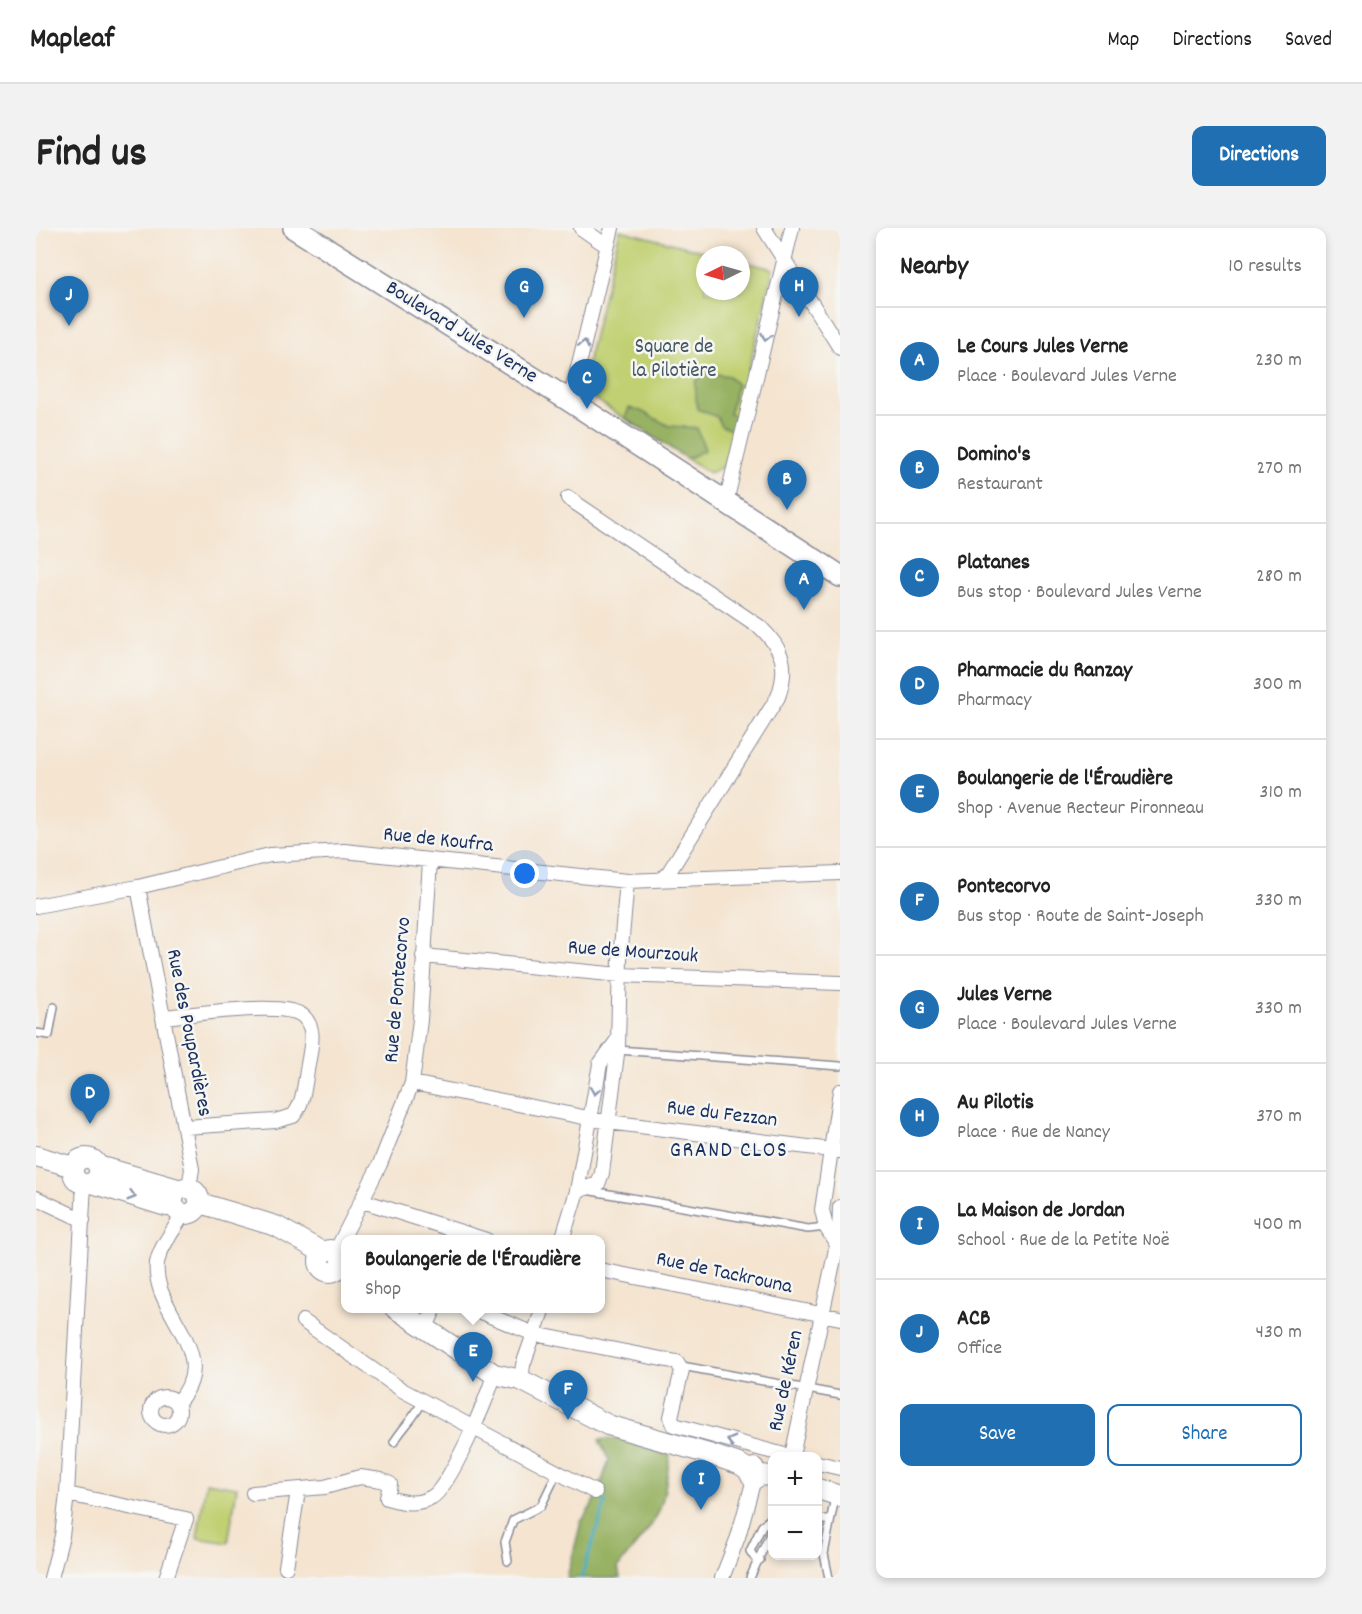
<!DOCTYPE html>
<meta charset="utf-8">
<style>
body{margin:0;font-family:Dekko,sans-serif;background:#f2f2f2;color:#222}
.controls{position:absolute;right:18px;bottom:18px;display:grid;overflow:hidden;border-radius:12px;box-shadow:0 3px 9px #0003}
.controls button{width:54px;height:54px;display:grid;place-items:center;padding:0;border:0;border-bottom:2px solid #e0e0e0;background:#fff;color:#222;font:30px sans-serif}
.compass{position:absolute;left:660px;top:18px;width:54px;height:54px;border-radius:50%;background:#fff;box-shadow:0 3px 9px #0003;rotate:265deg}
.you{position:absolute;left:489px;top:646px;width:21px;height:21px;margin:-15px;border:4px solid #fff;border-radius:50%;background:#1a73e8;box-shadow:0 0 0 9px #1a73e833}
.badge{display:grid;place-items:center;width:39px;height:39px;border-radius:50%;background:#1f6fb2;color:#fff;font-size:20px;font-weight:700}
.pin{position:absolute;translate:-50% -50px;filter:drop-shadow(0 2px 3px #0008)}
.pin::after{content:'';position:absolute;top:32px;width:21px;height:18px;background:inherit;clip-path:polygon(0 0,100% 0,50% 100%)}
.popup{position:absolute;left:305px;top:1007px;width:264px;height:78px;box-sizing:border-box;display:grid;place-content:center;border-radius:12px;background:#fff;filter:drop-shadow(0 2px 4px #0005);font-size:20px;white-space:nowrap;color:#767676}
.popup b{font-size:22px;color:#222}
.popup::after{content:'';position:absolute;left:50%;top:100%;margin-left:-12px;border:12px solid transparent;border-top-color:#fff}
.list{margin:0;padding:0;list-style:none}
h2{display:flex;justify-content:space-between;align-items:center;height:78px;margin:0;padding:0 24px;font-size:26px}
h2 small{font-size:20px;font-weight:400;color:#767676}
.list li{display:grid;grid-template-columns:39px 1fr auto;gap:18px;align-items:center;box-sizing:border-box;height:108px;padding:0 24px;border-top:2px solid #e0e0e0}
.list b{display:block;font-size:22px;white-space:nowrap}
.list p{margin:0;font-size:20px;white-space:nowrap;color:#767676}
.list em{font-size:20px;font-style:normal;color:#767676}
.actions{display:flex;gap:12px;padding:18px 24px}
.actions a{flex:1;padding:14px 0;border:2px solid #1f6fb2;border-radius:12px;text-align:center;font-size:21px;color:#1f6fb2}
.actions .main{background:#1f6fb2;color:#fff}
.map{position:relative;flex:none;width:804px;height:1350px;overflow:hidden;border-radius:12px}
header{display:flex;align-items:center;gap:36px;box-sizing:border-box;height:84px;padding:0 30px;background:#fff;border-bottom:2px solid #e0e0e0}
header strong{font-size:28px}
nav{display:flex;gap:33px;margin-inline-start:auto;font-size:21px}
.intro{display:flex;align-items:center;justify-content:space-between;box-sizing:border-box;height:144px;padding:0 36px}
h1{margin:0;font-size:42px}
.button{padding:15px 27px;border-radius:12px;background:#1f6fb2;color:#fff;font-size:21px;font-weight:700}
main{display:flex;gap:36px;padding:0 36px}
aside{flex:1;background:#fff;border-radius:12px;box-shadow:0 3px 9px #0003}
.map>svg:first-child{display:block}
.green{fill:#c1d072;stroke:#6e8068;stroke-width:1.5}
.forest{fill:#98b264;stroke:#5a7061;stroke-width:1.5}
.lines{fill:none;stroke-linecap:round;stroke-linejoin:round}
.stream{stroke:#48b0c7;stroke-width:3}
.lane-casing{stroke:#888a97;stroke-width:10}
.street-casing{stroke:#888a97;stroke-width:16}
.secondary-casing{stroke:#888a97;stroke-width:22}
.primary-casing{stroke:#888a97;stroke-width:24}
.lane{stroke:#fff;stroke-width:7}
.street{stroke:#fff;stroke-width:14}
.secondary{stroke:#fff;stroke-width:20}
.primary{stroke:#fff;stroke-width:21}
.oneway{stroke:#8d97ae}
.labels{text-anchor:middle;dominant-baseline:central;stroke-width:5;stroke-linejoin:round;paint-order:stroke}
.street-label{font-size:21px;fill:#1b2f5e;stroke:#f6f6f2}
.park-label{font-size:21px;fill:#445763;stroke:#f6f6f2}
.neighbourhood-label{font-size:22px;letter-spacing:1.5px;fill:#1b2f5e;stroke:#f6f6f2}
</style>
<header>
<strong>Mapleaf</strong>
<nav><a>Map</a><a>Directions</a><a>Saved</a></nav>
</header>
<div class="intro"><h1>Find us</h1><a class="button">Directions</a></div>
<main>
<div class="map">
<svg width="804" height="1350" viewBox="0 0 804 1350">
<rect width="100%" height="100%" fill="#f6f6f2"/>
<filter id="ink" filterUnits="userSpaceOnUse"><feTurbulence type="fractalNoise" baseFrequency=".0167" numOctaves="2"/><feDisplacementMap in="SourceGraphic" scale="12" xChannelSelector="R" yChannelSelector="G"/><feConvolveMatrix kernelMatrix="1 2 1 2 8 2 1 2 1" color-interpolation-filters="sRGB"/></filter>
<filter id="wash" filterUnits="userSpaceOnUse"><feTurbulence type="fractalNoise" baseFrequency=".008" numOctaves="4" result="noise"/><feDisplacementMap in="SourceGraphic" scale="24" xChannelSelector="R" yChannelSelector="G"/><feGaussianBlur stdDeviation="1.35" result="paint"/><feColorMatrix in="noise" values="0 0 0 0 0 0 0 0 0 0 0 0 0 0 0 0 0 1.4 0 .05"/><feComposite in="paint" operator="in"/></filter>
<g filter="url(#wash)">
<rect width="100%" height="100%" fill="#f4e4d0"/>
<!-- green -->
<path class="green" d="M584 2 681 27H669V63H705V33L737 41 689 238 673 245 554 168 547 152Z
M170 1254 201 1259 192 1315 161 1310Z"/>
<!-- forest -->
<path class="forest" d="M674 145 693 148 701 157 693 186 701 188 698 203 685 198 681 189 661 181 659 155 665 146Z
M593 180 605 183 633 198 661 200 669 222 651 231 589 190Z
M580 1210 634 1227C631 1245 630 1266 623 1283 615 1303 594 1321 582 1340L584 1350H531L545 1294 560 1271 573 1232 563 1212Z"/>
<g class="lines">
<!-- stream -->
<path class="stream" d="M545 1350 570 1273"/>
</g>
</g>
<g filter="url(#ink)">
<g class="lines">
<defs>
<path id="lane" d="M0 805 13 807 18 779
M581 822 804 838
M550 962 772 1001 790 999
M646 1138 804 1167
M358 1214C367 1199 380 1188 386 1174
M782 1290 793 1293
M724 1332 718 1329 714 1323 726 1298 736 1289
M472 1333 469 1314 477 1292 505 1278 521 1245
M714 1350 734 1306 736 1307
M793 1350 788 1326 799 1269"/>
<path id="street" d="M545 0 571 18
M728 0 804 120
M534 173 576 0
M532 270 724 399C747 421 753 438 742 469L633 644 625 652
M690 274 756 0
M102 659 156 941 153 959
M0 678 102 659 234 627 308 623 591 653 804 645
M387 728 584 747 804 755
M127 789C154 787 249 772 267 788 280 800 275 817 273 831 269 849 269 875 257 888L239 893 149 899
M376 855 572 894 804 923
M541 963 562 956 566 945 582 818 584 731 591 653
M0 970 47 992
M327 973 450 1012
M526 1012 541 963 564 836 582 811
M800 1015 790 999 786 982 804 863
M300 1023 344 936 376 855 384 792 394 633
M564 1042 804 1090
M435 1080 498 1106 641 1134 646 1142 635 1189 638 1197 752 1228
M267 1093 366 1162 559 1264
M389 1101 399 1080
M485 1152 487 1137 507 1080
M115 1183a14 14 0 1 1 28 0a14 14 0 1 1-28 0Z
M141 1175C188 1125 115 1085 121 1035 124 1018 139 1001 147 986
M756 1228 803 1007 804 979
M782 1235 804 1240
M217 1265 289 1259 324 1249 345 1252 354 1256 351 1270C367 1274 380 1278 396 1269 413 1260 453 1168 458 1146
M31 1266 150 1291 130 1350
M250 1339 262 1263
M15 1350 26 1308 31 1266 48 956
M686 1350 702 1309 718 1251"/>
<path id="secondary" d="M0 928 37 939
M37 943a13 13 0 1 1 26 0a13 13 0 1 1-26 0Z
M63 941 70 940 142 961
M56 955 130 978H137
M137 973a13 13 0 1 1 26 0a13 13 0 1 1-26 0Z
M164 975 240 998 286 1024
M283 1033a11 11 0 1 1 22 0a11 11 0 1 1-22 0Z
M359 1080 458 1146 485 1152 572 1197 673 1226 703 1236 715 1243
M718 1240 714 1246 718 1251 725 1247 736 1248
M782 1261 804 1268"/>
<path id="primary" d="M258 0 534 173 804 348"/>
</defs>
<!-- lane casing -->
<use href="#lane" class="lane-casing"/>
<!-- street casing -->
<use href="#street" class="street-casing"/>
<!-- secondary casing -->
<use href="#secondary" class="secondary-casing"/>
<!-- primary casing -->
<use href="#primary" class="primary-casing"/>
<!-- lane -->
<use href="#lane" class="lane"/>
<!-- street -->
<use href="#street" class="street"/>
<!-- secondary -->
<use href="#secondary" class="secondary"/>
<!-- primary -->
<use href="#primary" class="primary"/>
</g>
<!-- one-way arrows -->
<defs><path id="oneway-chevron" d="M-2-3.5L2.5 0L-2 3.5" fill="none" stroke-width="1.6" stroke-linecap="round" stroke-linejoin="round" transform="scale(1.5)"/></defs>
<g class="oneway">
<use href="#oneway-chevron" transform="translate(730 109) rotate(103)"/>
<use href="#oneway-chevron" transform="translate(548 116) rotate(-76)"/>
<use href="#oneway-chevron" transform="translate(559 863) rotate(99)"/>
<use href="#oneway-chevron" transform="translate(96 968) rotate(16)"/>
<use href="#oneway-chevron" transform="translate(695 1213) rotate(-165)"/>
</g>
</g>
<g class="labels">
<!-- street labels -->
<g class="street-label">
<text transform="translate(425 105) rotate(32)">Boulevard Jules Verne</text>
<text transform="translate(402 613) rotate(6)">Rue de Koufra</text>
<text transform="translate(597 725) rotate(4)">Rue de Mourzouk</text>
<text transform="translate(363 762) rotate(-85)">Rue de Pontecorvo</text>
<text transform="translate(152 805) rotate(79)">Rue des Poupardières</text>
<text transform="translate(686 887) rotate(7)">Rue du Fezzan</text>
<text transform="translate(688 1046) rotate(12)">Rue de Tackrouna</text>
<text transform="translate(751 1153) rotate(-78)">Rue de Kéren</text>
</g>
<!-- park labels -->
<g class="park-label">
<text x="638" y="120">Square de<tspan x="638" dy="24">la Pilotière</tspan></text>
</g>
<!-- neighbourhood labels -->
<g class="neighbourhood-label">
<text x="693" y="923">GRAND CLOS</text>
</g>
</g>
</svg>
<div class="controls">
<button>+</button>
<button>−</button>
</div>
<svg class="compass" viewBox="-18 -18 36 36"><path d="M0-13l5 13h-10z" fill="#e53935"/><path d="M0 13l5-13h-10z" fill="#767676"/></svg>
<div class="you"></div>
<div class="pin badge" style="left:768px;top:382px">A</div>
<div class="pin badge" style="left:751px;top:282px">B</div>
<div class="pin badge" style="left:551px;top:181px">C</div>
<div class="pin badge" style="left:54px;top:896px">D</div>
<div class="pin badge" style="left:437px;top:1154px">E</div>
<div class="popup"><b>Boulangerie de l'Éraudière</b>Shop</div>
<div class="pin badge" style="left:532px;top:1192px">F</div>
<div class="pin badge" style="left:488px;top:90px">G</div>
<div class="pin badge" style="left:763px;top:89px">H</div>
<div class="pin badge" style="left:665px;top:1282px">I</div>
<div class="pin badge" style="left:33px;top:98px">J</div>
</div>
<aside>
<h2>Nearby<small>10 results</small></h2>
<ul class="list">
<li><span class="badge">A</span><div><b>Le Cours Jules Verne</b><p>Place · Boulevard Jules Verne</p></div><em>230 m</em></li>
<li><span class="badge">B</span><div><b>Domino's</b><p>Restaurant</p></div><em>270 m</em></li>
<li><span class="badge">C</span><div><b>Platanes</b><p>Bus stop · Boulevard Jules Verne</p></div><em>280 m</em></li>
<li><span class="badge">D</span><div><b>Pharmacie du Ranzay</b><p>Pharmacy</p></div><em>300 m</em></li>
<li><span class="badge">E</span><div><b>Boulangerie de l'Éraudière</b><p>Shop · Avenue Recteur Pironneau</p></div><em>310 m</em></li>
<li><span class="badge">F</span><div><b>Pontecorvo</b><p>Bus stop · Route de Saint-Joseph</p></div><em>330 m</em></li>
<li><span class="badge">G</span><div><b>Jules Verne</b><p>Place · Boulevard Jules Verne</p></div><em>330 m</em></li>
<li><span class="badge">H</span><div><b>Au Pilotis</b><p>Place · Rue de Nancy</p></div><em>370 m</em></li>
<li><span class="badge">I</span><div><b>La Maison de Jordan</b><p>School · Rue de la Petite Noë</p></div><em>400 m</em></li>
<li><span class="badge">J</span><div><b>ACB</b><p>Office</p></div><em>430 m</em></li>
</ul>
<div class="actions"><a class="main">Save</a><a>Share</a></div>
</aside>
</main>
